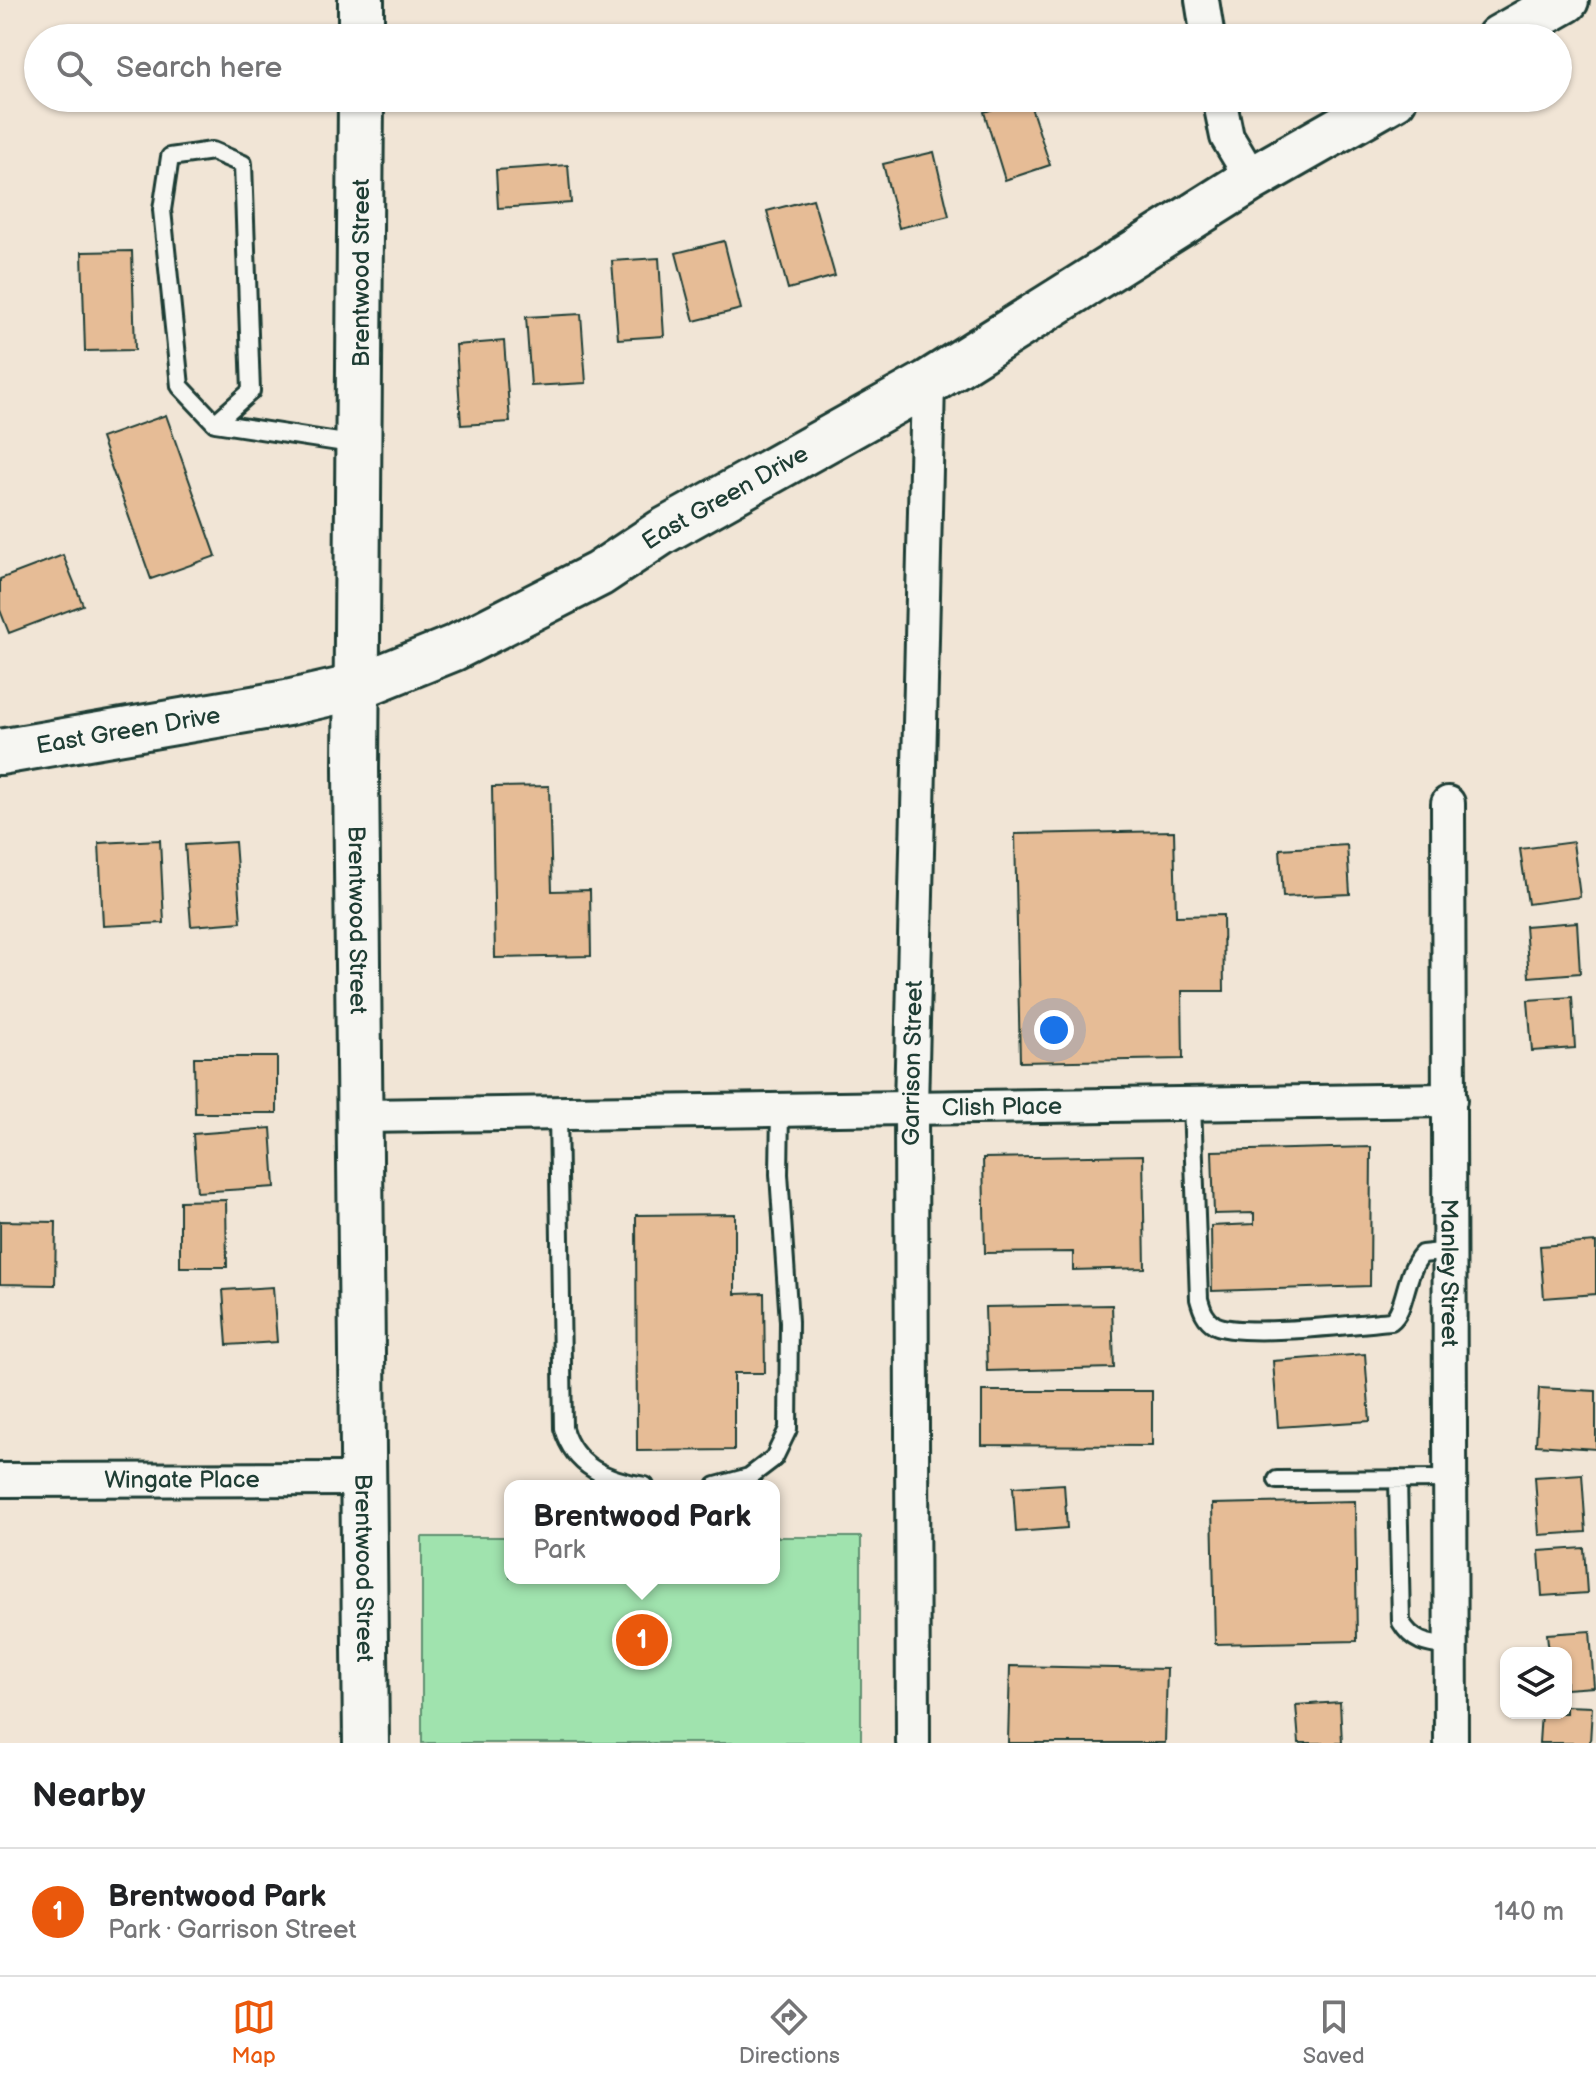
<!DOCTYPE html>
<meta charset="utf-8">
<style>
body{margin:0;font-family:"Balsamiq Sans",sans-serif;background:#f6f6f6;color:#202124}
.controls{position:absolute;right:24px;bottom:24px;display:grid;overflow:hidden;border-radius:16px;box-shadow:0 2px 6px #0004}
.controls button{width:72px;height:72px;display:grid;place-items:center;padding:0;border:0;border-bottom:2px solid #e0e0e0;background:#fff;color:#202124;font:40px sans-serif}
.you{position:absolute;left:1054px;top:1030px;width:28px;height:28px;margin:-20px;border:6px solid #fff;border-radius:50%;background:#1a73e8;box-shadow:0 0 0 12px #1a73e833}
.badge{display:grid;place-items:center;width:52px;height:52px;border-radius:50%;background:#ea580c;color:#fff;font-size:26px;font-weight:700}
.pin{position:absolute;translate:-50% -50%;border:4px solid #fff;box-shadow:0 2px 8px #0006}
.popup{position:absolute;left:504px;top:1480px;width:276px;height:104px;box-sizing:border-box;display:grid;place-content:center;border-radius:16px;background:#fff;filter:drop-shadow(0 2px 6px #0005);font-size:26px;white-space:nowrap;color:#757577}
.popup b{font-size:30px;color:#202124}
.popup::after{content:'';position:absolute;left:50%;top:100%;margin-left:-16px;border:16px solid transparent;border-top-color:#fff}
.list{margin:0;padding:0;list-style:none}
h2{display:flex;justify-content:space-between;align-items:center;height:104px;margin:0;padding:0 32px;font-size:34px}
h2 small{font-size:26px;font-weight:400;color:#757577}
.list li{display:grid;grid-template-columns:52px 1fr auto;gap:24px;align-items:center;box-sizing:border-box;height:128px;padding:0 32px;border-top:2px solid #e0e0e0}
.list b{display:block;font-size:30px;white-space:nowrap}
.list p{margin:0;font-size:26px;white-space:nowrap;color:#757577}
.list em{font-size:26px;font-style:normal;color:#757577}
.icon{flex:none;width:44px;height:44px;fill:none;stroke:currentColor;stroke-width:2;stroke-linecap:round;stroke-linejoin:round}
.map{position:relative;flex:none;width:1596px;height:1743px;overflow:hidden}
.search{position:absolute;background:#fff;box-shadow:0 2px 6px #0004;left:24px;right:24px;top:24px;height:88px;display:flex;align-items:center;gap:20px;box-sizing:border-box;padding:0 28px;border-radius:44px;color:#757577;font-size:30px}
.sheet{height:232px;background:#fff}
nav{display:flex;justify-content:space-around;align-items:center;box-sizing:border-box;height:112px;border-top:2px solid #e0e0e0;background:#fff;font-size:22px;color:#757577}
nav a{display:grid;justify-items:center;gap:4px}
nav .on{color:#ea580c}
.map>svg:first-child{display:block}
.green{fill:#a0e3ae;stroke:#609071;stroke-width:2}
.building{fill:#e6bc96;stroke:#1f3d34;stroke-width:2}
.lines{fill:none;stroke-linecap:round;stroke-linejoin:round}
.service-casing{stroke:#1f3d34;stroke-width:22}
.minor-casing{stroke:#1f3d34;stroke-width:38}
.secondary-casing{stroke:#1f3d34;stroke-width:50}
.service{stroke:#f6f6f2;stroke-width:16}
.minor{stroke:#f6f6f2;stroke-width:32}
.secondary{stroke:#f6f6f2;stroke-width:44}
.labels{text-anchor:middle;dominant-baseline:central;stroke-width:6;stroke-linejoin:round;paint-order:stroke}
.street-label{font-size:24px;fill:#1f3d34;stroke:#f6f6f2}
</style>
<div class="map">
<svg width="1596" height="1743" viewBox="0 0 1596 1743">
<rect width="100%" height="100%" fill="#f1e5d6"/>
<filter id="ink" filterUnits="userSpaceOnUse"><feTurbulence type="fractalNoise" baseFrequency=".0125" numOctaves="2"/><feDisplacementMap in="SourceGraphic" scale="16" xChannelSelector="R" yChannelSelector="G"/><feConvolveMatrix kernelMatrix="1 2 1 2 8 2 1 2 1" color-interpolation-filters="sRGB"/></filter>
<g filter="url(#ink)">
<!-- green -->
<path class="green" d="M422 1537H510V1578H774V1537H861V1743H422Z"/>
<!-- building -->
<path class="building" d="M1028 98 1050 165 1005 180 984 112Z
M934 152 949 216 899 228 883 164Z
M568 165 571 203 498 208 496 170Z
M813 199 835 276 788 289 767 211Z
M724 241 741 309 694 321 676 253Z
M132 251 135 350 85 351 82 252Z
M659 258 664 336 618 339 612 261Z
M581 314 586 383 531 386 526 317Z
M504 341 510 422 461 425 456 345Z
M166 415 216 556 151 579 101 438Z
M63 555 83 605 9 633 0 610V579Z
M549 786 552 891 590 890 591 956 495 958 492 787Z
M1174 831 1176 916 1223 915 1224 991H1182L1183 1059 1020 1062 1015 834Z
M160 840 164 923 103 926 99 843Z
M235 842 241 922 191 926 185 845Z
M1573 842 1580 897 1528 904 1520 849Z
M1347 845 1350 894 1283 897 1280 849Z
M1577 922 1580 973 1529 977 1525 926Z
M1572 997 1575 1048 1532 1051 1528 1000Z
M194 1057H277V1113H195Z
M271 1128 275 1187 197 1192 193 1134Z
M1371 1147 1370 1286 1212 1291 1211 1226 1254 1224V1213L1214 1214 1212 1151Z
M1143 1155 1145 1268 1073 1270V1252L985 1253 983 1158Z
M226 1200 227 1267H180V1201Z
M735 1214V1294L764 1293 765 1373H734V1450L637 1451 636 1215Z
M0 1221 56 1222 55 1285 0 1284Z
M1596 1242V1294L1544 1298 1540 1246Z
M273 1287 277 1342 227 1345 223 1290Z
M1112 1305 1114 1368 987 1371 985 1307Z
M1365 1354 1370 1421 1278 1427 1273 1361Z
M1539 1388 1596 1391V1449L1536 1445Z
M982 1391H1152V1446L982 1445Z
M1582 1474 1586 1532 1539 1535 1535 1477Z
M1064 1484 1067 1528 1016 1532 1013 1487Z
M1355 1501 1357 1641 1215 1644 1212 1504Z
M1584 1548 1587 1593 1542 1596 1539 1551Z
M1590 1631 1594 1687 1566 1689V1653H1549L1547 1634Z
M1010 1666 1167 1669 1165 1743H1008Z
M1340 1702 1342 1743H1299L1296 1705Z
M1566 1706 1592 1707 1590 1743H1539L1541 1713H1566Z"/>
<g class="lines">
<defs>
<path id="service" d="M215 423 251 391 243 164 212 151 170 157 162 210 180 386 215 423 358 445
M1192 1104 1199 1299C1202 1310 1205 1319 1215 1325 1240 1338 1357 1324 1391 1321 1406 1311 1404 1274 1422 1254L1451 1251
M558 1113 563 1428C574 1467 607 1480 645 1486
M1398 1479 1401 1622C1413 1643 1428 1644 1451 1647
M1277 1480 1451 1479
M716 1486 749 1477 774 1458 788 1429 789 1322 779 1174 780 1109"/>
<g id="minor">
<path d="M1202 0 1208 38"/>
<path d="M1219 98 1227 137 1252 179"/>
<path id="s1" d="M1448 803 1451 1743"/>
<path id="s2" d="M362 1116 1450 1100"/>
<path id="s3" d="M0 1480 364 1479"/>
<path id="s4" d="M913 1743 911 1107 928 383"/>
</g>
<g id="secondary">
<path d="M361 38V0"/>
<path d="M1499 38 1566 0"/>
<path id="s5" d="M361 98 356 769 366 1743"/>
<path id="s6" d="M0 752 287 703 357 687 454 648 599 574 662 532 928 383 1252 179 1394 98"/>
</g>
</defs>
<!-- service casing -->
<use href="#service" class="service-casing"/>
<!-- minor casing -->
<use href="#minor" class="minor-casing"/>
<!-- secondary casing -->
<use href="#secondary" class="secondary-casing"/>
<!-- service -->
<use href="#service" class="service"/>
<!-- minor -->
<use href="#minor" class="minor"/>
<!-- secondary -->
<use href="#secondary" class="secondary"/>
</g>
</g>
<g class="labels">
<!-- street labels -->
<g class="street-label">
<text transform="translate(361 273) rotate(-90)">Brentwood Street</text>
<text stroke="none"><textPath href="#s6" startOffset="778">East Green Drive</textPath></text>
<text stroke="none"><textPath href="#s6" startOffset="130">East Green Drive</textPath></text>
<text stroke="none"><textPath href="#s5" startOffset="822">Brentwood Street</textPath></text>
<text stroke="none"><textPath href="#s4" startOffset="680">Garrison Street</textPath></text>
<text stroke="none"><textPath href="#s2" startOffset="640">Clish Place</textPath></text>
<text stroke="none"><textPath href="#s1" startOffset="470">Manley Street</textPath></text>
<text stroke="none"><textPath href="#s3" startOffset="182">Wingate Place</textPath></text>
<text stroke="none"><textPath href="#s5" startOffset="1470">Brentwood Street</textPath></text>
</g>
</g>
</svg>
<div class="controls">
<button><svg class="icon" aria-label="layers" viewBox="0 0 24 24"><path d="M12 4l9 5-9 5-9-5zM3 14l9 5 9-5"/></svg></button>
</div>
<div class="you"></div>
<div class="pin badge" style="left:642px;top:1640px">1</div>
<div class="popup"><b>Brentwood Park</b>Park</div>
<div class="search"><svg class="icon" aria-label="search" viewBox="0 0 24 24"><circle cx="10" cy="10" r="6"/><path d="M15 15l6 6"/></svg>Search here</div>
</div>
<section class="sheet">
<h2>Nearby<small></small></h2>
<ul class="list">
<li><span class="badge">1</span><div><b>Brentwood Park</b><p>Park · Garrison Street</p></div><em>140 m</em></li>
</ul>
</section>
<nav>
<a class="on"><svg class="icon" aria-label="map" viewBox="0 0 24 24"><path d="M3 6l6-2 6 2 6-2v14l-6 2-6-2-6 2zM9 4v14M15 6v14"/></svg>Map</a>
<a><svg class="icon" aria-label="directions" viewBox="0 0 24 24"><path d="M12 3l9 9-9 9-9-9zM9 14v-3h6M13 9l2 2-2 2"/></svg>Directions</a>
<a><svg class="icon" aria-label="saved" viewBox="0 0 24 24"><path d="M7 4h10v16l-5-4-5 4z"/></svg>Saved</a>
</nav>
